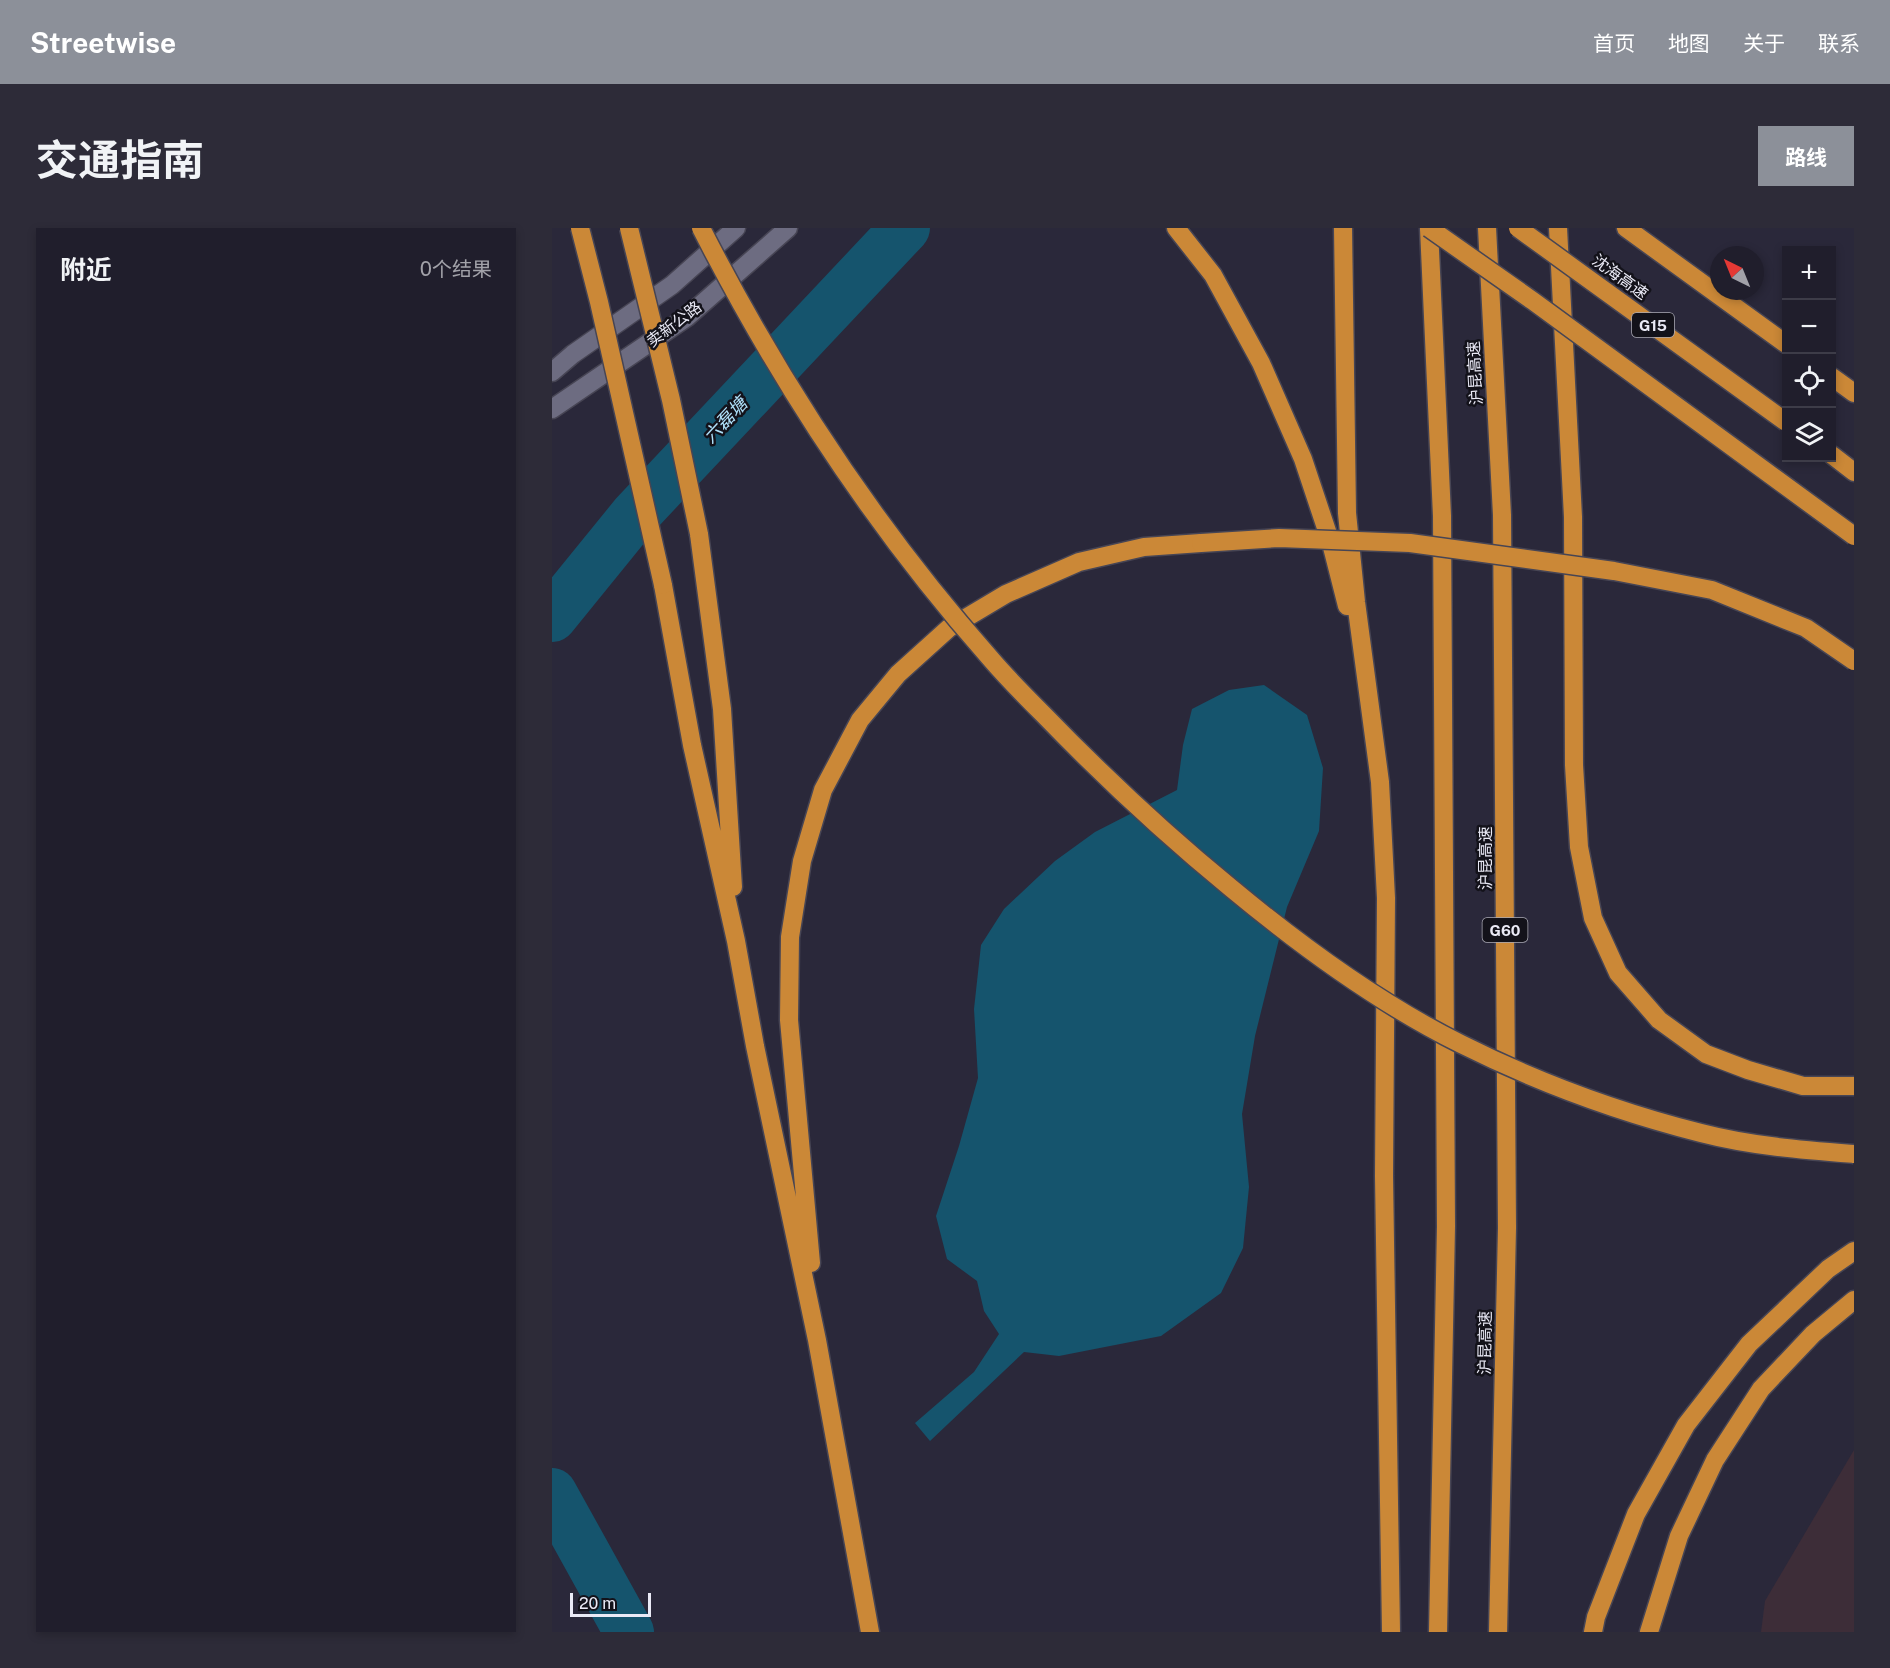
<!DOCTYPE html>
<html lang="zh">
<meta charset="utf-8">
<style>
body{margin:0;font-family:"Public Sans","Noto Sans SC",sans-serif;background:#2d2b38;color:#f1f3f6}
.controls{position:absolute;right:18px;top:18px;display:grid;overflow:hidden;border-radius:0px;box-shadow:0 3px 9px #0003}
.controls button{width:54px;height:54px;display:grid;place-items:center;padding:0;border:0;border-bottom:2px solid #3d3c48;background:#201e2c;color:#f1f3f6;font:30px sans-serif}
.compass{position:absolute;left:1158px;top:18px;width:54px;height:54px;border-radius:50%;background:#201e2c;box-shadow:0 3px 9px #0003;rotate:317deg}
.scale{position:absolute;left:18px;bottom:15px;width:81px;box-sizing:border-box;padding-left:6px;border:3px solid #eaeaf6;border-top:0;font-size:16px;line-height:21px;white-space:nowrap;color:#eaeaf6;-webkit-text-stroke:4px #13121a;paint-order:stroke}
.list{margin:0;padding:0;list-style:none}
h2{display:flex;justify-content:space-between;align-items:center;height:78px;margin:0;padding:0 24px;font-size:26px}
h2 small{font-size:20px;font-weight:400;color:#a2a2a9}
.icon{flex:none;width:33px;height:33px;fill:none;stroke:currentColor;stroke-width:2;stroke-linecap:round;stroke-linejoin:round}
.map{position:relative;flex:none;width:1302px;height:1404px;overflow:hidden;border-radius:0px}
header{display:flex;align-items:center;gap:36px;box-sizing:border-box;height:84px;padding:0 30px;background:#8c9099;color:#fff}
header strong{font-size:28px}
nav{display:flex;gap:33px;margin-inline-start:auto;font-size:21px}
.intro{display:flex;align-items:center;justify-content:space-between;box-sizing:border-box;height:144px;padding:0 36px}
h1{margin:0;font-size:42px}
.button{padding:15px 27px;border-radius:0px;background:#8c9099;color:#fff;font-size:21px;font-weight:700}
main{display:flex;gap:36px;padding:0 36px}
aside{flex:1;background:#201e2c;border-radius:0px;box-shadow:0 3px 9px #0003}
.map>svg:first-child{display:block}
.industrial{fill:#3d2d38}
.water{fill:#15546d}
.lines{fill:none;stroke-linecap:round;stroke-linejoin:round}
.canal{stroke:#15546d;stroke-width:28}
.river{stroke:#15546d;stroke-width:50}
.secondary-casing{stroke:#474554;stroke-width:21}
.motorway-casing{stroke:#474554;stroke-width:21}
.secondary{stroke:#6d6c81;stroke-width:18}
.motorway{stroke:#cb8837;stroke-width:18}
.motorway-bridge-casing{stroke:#474554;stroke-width:21;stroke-linecap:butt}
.motorway-bridge{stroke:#cb8837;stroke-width:18}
.labels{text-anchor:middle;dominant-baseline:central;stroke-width:5;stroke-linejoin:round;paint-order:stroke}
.shield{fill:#13121a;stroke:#aaa9b4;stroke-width:1.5}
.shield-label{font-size:15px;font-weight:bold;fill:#eaeaf6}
.street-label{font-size:16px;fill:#eaeaf6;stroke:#13121a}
.water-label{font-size:18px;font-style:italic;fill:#afe0f9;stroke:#13121a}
</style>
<header>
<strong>Streetwise</strong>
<nav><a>首页</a><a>地图</a><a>关于</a><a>联系</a></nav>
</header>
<div class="intro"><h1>交通指南</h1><a class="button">路线</a></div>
<main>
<aside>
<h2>附近<small>0个结果</small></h2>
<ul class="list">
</ul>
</aside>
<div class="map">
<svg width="1302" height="1404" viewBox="0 0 1302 1404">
<rect width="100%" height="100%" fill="#2a283a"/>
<!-- industrial -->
<path class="industrial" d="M1302 1222V1404H1209L1213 1373Z"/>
<!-- water -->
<path class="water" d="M712 457 755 487 771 540 767 603 735 679 703 808 690 886 697 959 691 1020 669 1065 609 1108 507 1128 472 1124 378 1213 363 1195 422 1144 447 1106 432 1083 425 1053 395 1031 384 988 407 918 426 850 422 781 429 717 452 681 503 633 543 604 625 562 631 517 640 481 677 462Z"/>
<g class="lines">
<!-- canal -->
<path class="canal" d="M0 1268 1 1267"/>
<!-- river -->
<path class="river" d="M0 389 82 288 353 0
M0 1265 77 1404"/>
<defs>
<path id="secondary" d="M0 144 21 126 120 57 184 0
M0 181 135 89 236 0"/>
<path id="motorway" d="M624 0 661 47 709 135 751 231 779 315 795 378
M791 0 795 285 804 374 828 554 834 670 832 948 839 1404
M877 0 890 288 894 998 886 1404
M935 0 950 287 955 1000 946 1404
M1006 0 1021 289 1022 537 1027 619 1041 690 1066 745 1107 792 1154 826 1196 842 1251 858H1302
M1074 0 1234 116
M1280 149 1302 165
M1280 227 1302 244
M147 306 170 481 181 659
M111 357 140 517 184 713 203 818 265 1112 318 1404
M259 1035 237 792 238 709 250 633 271 562 308 492 346 446 397 400 454 366 527 334 592 319 649 315
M1041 1404 1044 1389 1084 1286 1134 1197 1197 1116 1276 1041 1302 1023
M1097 1404 1127 1308 1163 1232 1209 1161 1261 1106 1302 1072"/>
</defs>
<!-- secondary casing -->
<use href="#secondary" class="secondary-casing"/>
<!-- motorway casing -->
<use href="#motorway" class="motorway-casing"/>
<!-- secondary -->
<use href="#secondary" class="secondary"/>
<!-- motorway -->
<use href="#motorway" class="motorway"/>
<defs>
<path id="motorway-bridge" d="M28 0 47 74 111 357
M77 0 119 172 147 306
M149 0C227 153 324 301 438 430 455 450 473 468 491 486 551 548 613 606 679 660 750 719 826 775 909 816 985 854 1066 884 1149 905 1199 918 1251 922 1302 926
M877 0 981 73 1302 308
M966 0 1234 194
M649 315 727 310 858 315 1062 343 1160 362 1254 400 1302 433"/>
</defs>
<!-- motorway-bridge casing -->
<use href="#motorway-bridge" class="motorway-bridge-casing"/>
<!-- motorway-bridge -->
<use href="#motorway-bridge" class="motorway-bridge"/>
</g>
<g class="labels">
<!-- shield labels -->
<g class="shield">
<rect x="1080" y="85" width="42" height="24" rx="4.5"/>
<rect x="930.5" y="690" width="45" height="24" rx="4.5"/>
</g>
<g class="shield-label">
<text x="1101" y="97">G15</text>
<text x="953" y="702">G60</text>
</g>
<!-- street labels -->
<g class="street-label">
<text transform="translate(1068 49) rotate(36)">沈海高速</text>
<text transform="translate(122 96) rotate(-37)">卖新公路</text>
<text transform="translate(923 145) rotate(-93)">沪昆高速</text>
<text transform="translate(933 630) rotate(-90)">沪昆高速</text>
<text transform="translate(933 1115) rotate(-89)">沪昆高速</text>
</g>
<!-- water labels -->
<g class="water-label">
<text transform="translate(173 192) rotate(-47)">六磊塘</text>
</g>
</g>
</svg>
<div class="controls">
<button>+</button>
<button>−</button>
<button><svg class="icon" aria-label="locate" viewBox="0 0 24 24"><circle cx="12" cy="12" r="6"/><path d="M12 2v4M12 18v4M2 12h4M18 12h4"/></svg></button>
<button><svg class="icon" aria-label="layers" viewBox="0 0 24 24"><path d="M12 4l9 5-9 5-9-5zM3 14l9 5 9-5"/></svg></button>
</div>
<svg class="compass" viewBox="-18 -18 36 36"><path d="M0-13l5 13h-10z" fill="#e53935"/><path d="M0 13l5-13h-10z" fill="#a2a2a9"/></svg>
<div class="scale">20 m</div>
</div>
</main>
